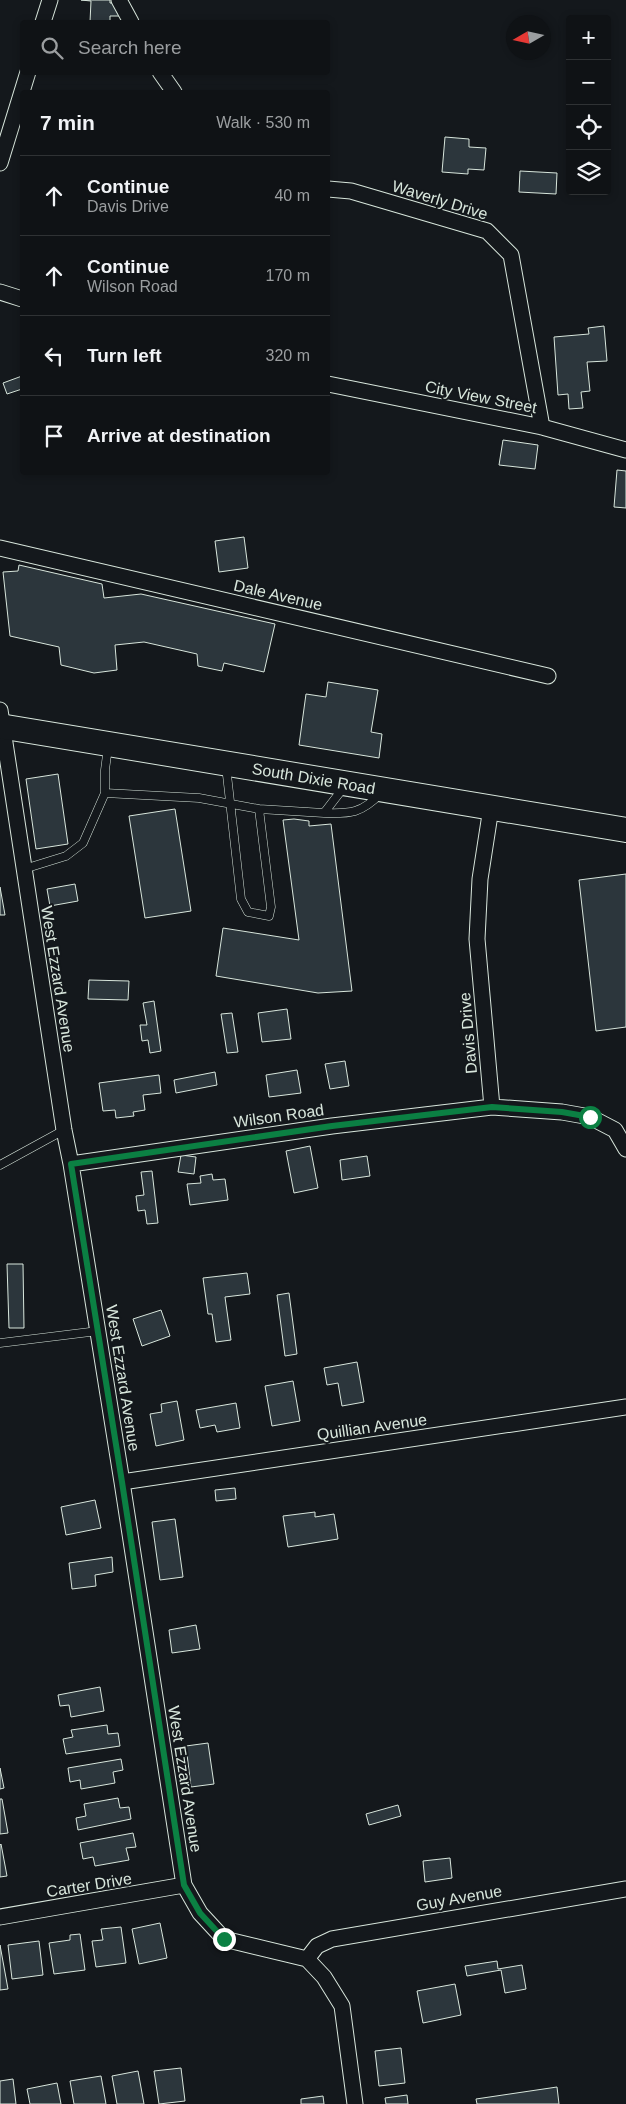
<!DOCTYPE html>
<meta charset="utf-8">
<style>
body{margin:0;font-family:Arial,sans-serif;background:#181b1e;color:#f1f3f6}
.controls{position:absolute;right:15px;top:15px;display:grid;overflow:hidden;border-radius:5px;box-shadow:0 2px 8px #0003}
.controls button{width:45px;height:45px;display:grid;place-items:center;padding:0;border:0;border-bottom:1px solid #2f3234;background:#0f1215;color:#f1f3f6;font:25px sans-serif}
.compass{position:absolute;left:506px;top:15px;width:45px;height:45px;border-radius:50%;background:#0f1215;box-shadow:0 2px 8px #0003;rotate:261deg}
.stop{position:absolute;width:15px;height:15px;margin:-11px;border:4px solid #0b8043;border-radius:50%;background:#fff}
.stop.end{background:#0b8043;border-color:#fff;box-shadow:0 1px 5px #0008}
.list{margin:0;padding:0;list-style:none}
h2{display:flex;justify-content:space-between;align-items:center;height:65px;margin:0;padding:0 20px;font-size:21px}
h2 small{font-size:16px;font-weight:400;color:#9b9ea0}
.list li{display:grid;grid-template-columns:32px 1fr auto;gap:15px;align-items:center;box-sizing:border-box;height:80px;padding:0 20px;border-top:1px solid #2f3234}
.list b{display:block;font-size:19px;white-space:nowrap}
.list p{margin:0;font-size:16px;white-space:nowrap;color:#9b9ea0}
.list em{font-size:16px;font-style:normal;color:#9b9ea0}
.icon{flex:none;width:28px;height:28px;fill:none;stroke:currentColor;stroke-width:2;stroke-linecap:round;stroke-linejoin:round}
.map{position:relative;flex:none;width:626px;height:2104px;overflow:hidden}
.search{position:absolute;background:#0f1215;box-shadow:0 2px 8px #0003;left:20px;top:20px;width:310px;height:55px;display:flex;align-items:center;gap:12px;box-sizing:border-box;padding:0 18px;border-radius:5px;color:#9b9ea0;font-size:19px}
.panel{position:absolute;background:#0f1215;box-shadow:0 2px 8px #0003;left:20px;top:90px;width:310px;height:385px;border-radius:5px}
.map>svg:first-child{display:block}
.building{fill:#2c363c;stroke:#d8e6dc}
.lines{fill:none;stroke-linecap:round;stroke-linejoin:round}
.service-casing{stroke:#d8e6dc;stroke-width:9}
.minor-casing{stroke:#d8e6dc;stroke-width:17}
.primary-casing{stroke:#d8e6dc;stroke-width:26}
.service{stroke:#14181c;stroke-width:8}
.minor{stroke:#14181c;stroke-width:15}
.primary{stroke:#14181c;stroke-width:24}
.route{stroke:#0b8043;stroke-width:6}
.labels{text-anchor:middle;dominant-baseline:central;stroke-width:4;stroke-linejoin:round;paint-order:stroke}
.street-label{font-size:16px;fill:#d8e6dc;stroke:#14181c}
</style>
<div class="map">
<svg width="626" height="2104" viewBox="0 0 626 2104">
<rect width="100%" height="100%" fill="#14181c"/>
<!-- building -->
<path class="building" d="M81 0H110V3H119V16H110V22H90L91 1Z
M445 137 469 139V147L486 148 484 170 468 169V174L442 172Z
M520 171 557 173 556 194 519 192Z
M604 326 607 361 587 362 590 391 581 392 583 408 569 409 568 394 558 395 554 337 589 334 588 328Z
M22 376V391V389L7 394 3 383Z
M503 440 538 445 535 469 499 465Z
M617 470 626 471V508L614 507Z
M244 537 248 568 219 572 215 541Z
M19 565 102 584 104 598 141 594 275 624 264 672 224 663 222 671 198 666 197 654 144 642 115 645 117 670 94 673 61 665 59 647 10 636 3 572 18 571Z
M328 682 378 690 371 732 382 734 379 758 299 745 306 694 326 697Z
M58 774 68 844 36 849 26 779Z
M175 809 191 911 145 918 129 816Z
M294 819 309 821V826L331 824 352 991 318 993 216 976 223 928 299 940 283 820Z
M626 874V1027L596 1031 579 880Z
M75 884 78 901 50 906 47 889Z
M0 887 5 915H0Z
M89 980 129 981 128 1000 88 999Z
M154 1001 161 1051 150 1053 148 1040 142 1041 140 1025H147L143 1003Z
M287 1009 291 1039 262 1042 258 1013Z
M232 1013 238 1052 227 1053 221 1014Z
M345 1061 349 1086 330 1089 325 1064Z
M297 1070 301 1093 269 1097 266 1075Z
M215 1072 217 1085 176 1093 174 1080Z
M159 1075 161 1093 143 1095 145 1110 133 1112 134 1116 116 1118 115 1110 103 1111 99 1083Z
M310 1146 318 1188 294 1193 286 1151Z
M181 1155 196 1157 194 1174 178 1172Z
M367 1156 370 1176 342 1180 340 1160Z
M152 1171 158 1223 147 1224 145 1210 138 1211 136 1196 144 1195 141 1172Z
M212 1174 213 1180 225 1179 228 1200 190 1205 187 1184 201 1183 200 1176Z
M7 1264H23L24 1328H9Z
M247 1273 250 1294 225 1297 231 1340 216 1342 212 1314H208L203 1278Z
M289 1293 297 1354 285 1356 277 1295Z
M161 1310 170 1336 142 1346 133 1319Z
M357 1362 364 1402 342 1406 338 1383 327 1385 324 1368Z
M293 1381 300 1421 272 1426 265 1386Z
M177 1401 184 1440 156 1446 150 1414 162 1412 161 1404Z
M236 1403 240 1428 217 1432 215 1425 200 1428 196 1410Z
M235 1488 236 1499 216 1501 215 1490Z
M95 1500 101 1528 66 1535 61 1507Z
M315 1512V1517L334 1514 338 1539 288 1547 283 1516Z
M175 1519 183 1577 160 1580 152 1522Z
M112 1557 113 1572 95 1575 96 1586 72 1589 69 1563Z
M196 1625 200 1649 172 1653 169 1630Z
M100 1687 104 1711 71 1717 69 1705 60 1706 58 1695Z
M107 1725 108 1734 118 1733 120 1746 66 1754 63 1739 73 1737 71 1730Z
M208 1743 214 1784 191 1787 186 1746Z
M121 1759 123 1770 113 1772 115 1783 81 1789 80 1780 70 1782 68 1768Z
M0 1768 4 1788 0 1789Z
M118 1798 120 1808 129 1807 131 1819 78 1830 76 1818 86 1816 84 1804Z
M0 1799H2L8 1833 0 1834Z
M398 1805 401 1816 369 1825 366 1814Z
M133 1833 136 1847 126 1848 129 1860 95 1866 93 1857 83 1859 80 1843Z
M1 1844 7 1876 0 1877V1845Z
M450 1858 452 1878 425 1882 423 1861Z
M160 1923 167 1958 139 1964 132 1929Z
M121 1927 126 1963 96 1967 92 1941 103 1940 101 1929Z
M80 1934 85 1970 54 1974 49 1943 70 1940V1935Z
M39 1941 43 1975 12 1979 8 1945Z
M0 1945 8 1989 0 1990Z
M497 1961 498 1969 522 1965 526 1989 505 1993 501 1970 467 1976 465 1966Z
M455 1984 461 2015 423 2023 417 1991Z
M401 2048 405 2083 379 2086 375 2051Z
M181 2068 185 2101 159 2104 154 2071Z
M138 2071 144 2104H117L112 2076Z
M101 2076 106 2104H74L70 2081Z
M13 2079 16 2104H0V2081Z
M57 2083 61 2104H30L27 2089Z
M557 2087 559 2104H477L476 2099Z
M407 2095 408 2104H386L385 2098Z
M323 2096 324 2104H301V2099Z"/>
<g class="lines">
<defs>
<path id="service" d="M226 766 241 899 248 912 269 916 271 907 259 809
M344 787 324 813C351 814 362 813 381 793
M105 793V770L108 747
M24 869 66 856 83 843 105 793 199 798 259 809 324 813
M0 1165 64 1130
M0 1343 98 1331"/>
<path id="minor" d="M119 0 131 22
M43 22 50 0
M160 72 174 92
M0 163 28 72
M328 189 351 191 487 231 511 255 542 427
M0 292 22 299
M328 384 542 427 626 450
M0 548 548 676
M0 710 64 1130 71 1164 122 1482 184 1885 200 1913 224 1939 307 1959
M491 808 480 879 477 939 492 1107
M71 1164 332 1126 492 1107 562 1112 590 1117 615 1130 626 1149
M122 1482 626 1407
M0 1917 184 1885
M307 1959 317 1946 332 1939 626 1889
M307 1959 324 1977 342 2006 355 2104"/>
<g id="primary">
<path id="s1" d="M0 726 626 830"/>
</g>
</defs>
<!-- service casing -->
<use href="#service" class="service-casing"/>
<!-- minor casing -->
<use href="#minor" class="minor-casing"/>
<!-- primary casing -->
<use href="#primary" class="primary-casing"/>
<!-- service -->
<use href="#service" class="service"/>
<!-- minor -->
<use href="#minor" class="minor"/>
<!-- primary -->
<use href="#primary" class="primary"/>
</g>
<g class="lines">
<!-- route -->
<path class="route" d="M224 1939 200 1913 184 1885 122 1482 71 1164 332 1126 492 1107 562 1112 590 1117"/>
</g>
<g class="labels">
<!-- street labels -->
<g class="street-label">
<text transform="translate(440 200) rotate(17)">Waverly Drive</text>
<text transform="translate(481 397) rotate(11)">City View Street</text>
<text transform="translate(278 595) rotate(13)">Dale Avenue</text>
<text stroke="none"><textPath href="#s1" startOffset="318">South Dixie Road</textPath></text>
<text transform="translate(58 979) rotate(81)">West Ezzard Avenue</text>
<text transform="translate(468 1033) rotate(-95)">Davis Drive</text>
<text transform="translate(279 1116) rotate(-8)">Wilson Road</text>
<text transform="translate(123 1378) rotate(81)">West Ezzard Avenue</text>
<text transform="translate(372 1427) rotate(-8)">Quillian Avenue</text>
<text transform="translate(185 1779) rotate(81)">West Ezzard Avenue</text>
<text transform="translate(89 1885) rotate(-9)">Carter Drive</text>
<text transform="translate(459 1898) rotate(-10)">Guy Avenue</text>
</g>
</g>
</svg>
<div class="controls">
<button>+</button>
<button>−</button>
<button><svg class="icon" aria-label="locate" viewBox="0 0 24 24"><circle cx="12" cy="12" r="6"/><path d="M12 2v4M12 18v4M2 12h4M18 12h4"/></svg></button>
<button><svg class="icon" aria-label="layers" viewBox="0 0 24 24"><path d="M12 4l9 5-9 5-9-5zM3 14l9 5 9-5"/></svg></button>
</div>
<svg class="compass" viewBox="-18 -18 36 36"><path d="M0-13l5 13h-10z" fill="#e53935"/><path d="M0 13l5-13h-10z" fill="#9b9ea0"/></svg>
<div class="stop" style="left:590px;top:1117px"></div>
<div class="stop end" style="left:224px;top:1939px"></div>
<div class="search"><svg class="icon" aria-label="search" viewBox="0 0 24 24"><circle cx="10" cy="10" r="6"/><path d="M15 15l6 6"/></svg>Search here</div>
<section class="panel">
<h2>7 min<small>Walk · 530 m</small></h2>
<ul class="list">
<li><svg class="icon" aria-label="ahead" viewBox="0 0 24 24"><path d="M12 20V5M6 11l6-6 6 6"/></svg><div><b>Continue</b><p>Davis Drive</p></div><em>40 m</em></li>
<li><svg class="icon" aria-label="ahead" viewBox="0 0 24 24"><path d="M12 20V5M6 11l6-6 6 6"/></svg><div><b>Continue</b><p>Wilson Road</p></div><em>170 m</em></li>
<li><svg class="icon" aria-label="left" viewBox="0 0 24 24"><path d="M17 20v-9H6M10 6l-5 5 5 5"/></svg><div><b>Turn left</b></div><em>320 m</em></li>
<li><svg class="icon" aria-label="arrive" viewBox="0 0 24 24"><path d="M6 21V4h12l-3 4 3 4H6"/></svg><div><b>Arrive at destination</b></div></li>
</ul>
</section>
</div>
